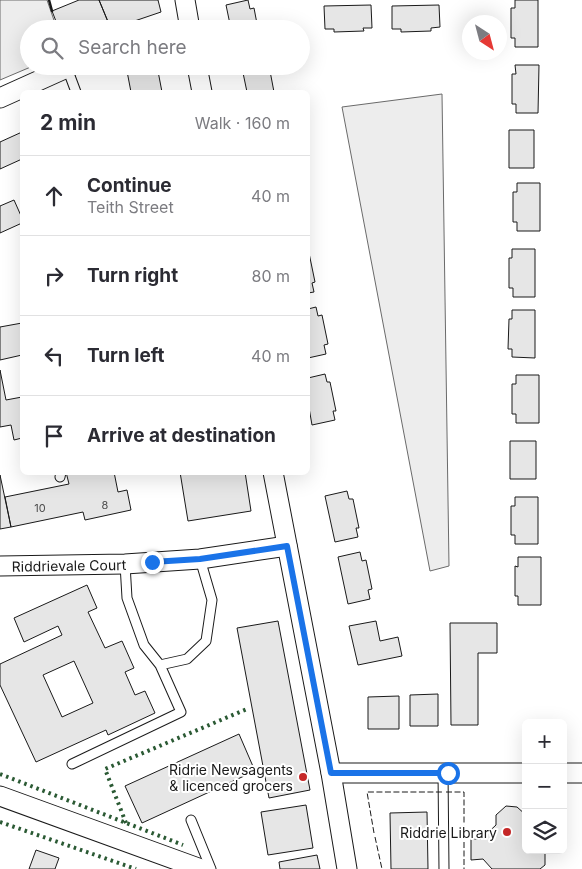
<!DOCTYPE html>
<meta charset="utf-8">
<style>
body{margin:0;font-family:Inter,sans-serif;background:#f7f7f7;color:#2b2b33}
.controls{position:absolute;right:15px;bottom:15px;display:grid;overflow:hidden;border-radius:8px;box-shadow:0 5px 20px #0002}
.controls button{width:45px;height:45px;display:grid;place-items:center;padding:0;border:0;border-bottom:1px solid #e1e1e2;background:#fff;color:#2b2b33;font:25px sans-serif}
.compass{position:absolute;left:462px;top:15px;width:45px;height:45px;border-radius:50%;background:#fff;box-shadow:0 5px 20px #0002;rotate:144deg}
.stop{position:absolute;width:15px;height:15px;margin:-11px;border:4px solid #1a73e8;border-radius:50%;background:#fff}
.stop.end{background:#1a73e8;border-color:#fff;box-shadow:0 1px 5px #0008}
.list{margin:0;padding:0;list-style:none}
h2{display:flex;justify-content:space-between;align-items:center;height:65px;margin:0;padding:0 20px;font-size:21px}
h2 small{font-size:16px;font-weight:400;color:#7c7c81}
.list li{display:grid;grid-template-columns:32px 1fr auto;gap:15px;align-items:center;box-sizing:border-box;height:80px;padding:0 20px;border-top:1px solid #e1e1e2}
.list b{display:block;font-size:19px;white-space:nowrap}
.list p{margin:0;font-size:16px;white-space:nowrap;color:#7c7c81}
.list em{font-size:16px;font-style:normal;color:#7c7c81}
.icon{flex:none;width:28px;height:28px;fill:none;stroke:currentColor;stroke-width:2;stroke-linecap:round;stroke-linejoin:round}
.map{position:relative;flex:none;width:582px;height:869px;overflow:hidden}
.search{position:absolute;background:#fff;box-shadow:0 5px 20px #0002;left:20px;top:20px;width:290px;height:55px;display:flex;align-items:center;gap:12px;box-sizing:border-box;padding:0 18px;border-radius:28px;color:#7c7c81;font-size:19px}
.panel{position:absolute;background:#fff;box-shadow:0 5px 20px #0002;left:20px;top:90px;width:290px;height:385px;border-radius:8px}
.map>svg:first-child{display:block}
.green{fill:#ededed;stroke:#6a6a6a}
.building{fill:#e6e6e6;stroke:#1a1a1a;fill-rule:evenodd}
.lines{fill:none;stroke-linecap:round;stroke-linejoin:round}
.service-casing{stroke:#1a1a1a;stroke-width:11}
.minor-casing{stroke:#1a1a1a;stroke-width:21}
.service{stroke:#fff;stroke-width:9}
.minor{stroke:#fff;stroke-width:19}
.hedge{stroke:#2b5a34;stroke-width:4;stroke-dasharray:2.5 4;stroke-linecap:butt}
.fence{stroke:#1a1a1a;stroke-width:1;stroke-dasharray:6 2.5;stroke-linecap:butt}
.wall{stroke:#1a1a1a;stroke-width:2.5}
.route{stroke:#1a73e8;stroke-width:6}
.poi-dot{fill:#c62828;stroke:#fff;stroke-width:2}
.labels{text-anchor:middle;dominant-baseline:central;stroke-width:4;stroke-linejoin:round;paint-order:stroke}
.number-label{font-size:11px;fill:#4d4d4d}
.street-label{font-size:14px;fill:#1a1a1a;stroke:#fff}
.poi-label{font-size:14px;fill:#1a1a1a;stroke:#fff;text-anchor:end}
</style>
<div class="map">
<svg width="582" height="869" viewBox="0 0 582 869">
<rect width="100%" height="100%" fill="#fff"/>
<!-- green -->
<path class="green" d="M0 0H47L57 29H29V66H33L0 80Z
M442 94 449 566 430 571 342 107Z"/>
<!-- building -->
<path class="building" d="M79 0H99L111 29H59L52 11Z
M99 0H158L161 12 111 29Z
M248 0 250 9 254 8 258 29H231L226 5Z
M515 0H538V47H515V38H511V8H515Z
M371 5 372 28H363L364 31 334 32V29H325L324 6Z
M439 5 440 27 431 28V31L401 32V29H392V6Z
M515 65H539L538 113H516V104H512V74H516Z
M126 66H157L162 92H131Z
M251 66H265L266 72 270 71 274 92H247L242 68Z
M509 130H534V168H509Z
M22 132V159L0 169V142Z
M517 183H540V231H517V222H513V192H517Z
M14 200 22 218V223L0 233V206Z
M512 249H535V297H513V288H509V258H512Z
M308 253H309L315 282 312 283 314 292 308 293Z
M316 307 318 316 322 315 328 344 324 345 326 354 308 358V309Z
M512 310H535V358L512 357V349H508L509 319H512Z
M22 323V355L0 360V327Z
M0 370 6 400 22 397V438L14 440 11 425 0 427Z
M325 374 327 382H330L336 411H333L335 420 312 425 308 402V378Z
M516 375H539V423H516V414H512V384H516Z
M510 441H536V479H510Z
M66 472H114L118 492 127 490 131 510 85 520 83 512 11 527 5 497 69 484Z
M180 472H245L251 511 188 521Z
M0 475 11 527 0 529Z
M347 491 349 499H353L359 528H356L358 537 335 542 325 496Z
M515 497H538V544H515V535H511V506H515Z
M360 552 362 561 366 560 372 589 368 590 370 599 348 604 338 557Z
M518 557H541V605H518V596H515V566L518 567Z
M87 585 97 608 88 612 105 648 122 641 134 668 125 672 135 695 145 691 155 713 108 735 106 730 36 762 0 685V664L62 635 58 626 24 642 14 618ZM74 661 93 703 62 717 43 675Z
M278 621 310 790 269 798 237 628Z
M376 621 380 641 398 637 402 656 358 665 349 626Z
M450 623H497V653H478V725H451Z
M438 694V726H410V695Z
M399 696V729H368V697Z
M239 734 255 771 142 823 125 786Z
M306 805 313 848 268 855 261 812Z
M506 806 517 807 526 815V850H545V865L540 869H492L483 859 471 860V839H481L496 825V815Z
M427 812 428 869H391L390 813Z
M36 850 59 858 55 869H29Z
M317 855 320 869H280L279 862Z"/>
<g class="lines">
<defs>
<path id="service" d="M67 68 76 92
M60 477 61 472
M125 564 127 598 144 645 160 665 187 659 206 641 212 600 200 559
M72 764 181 712 160 665
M443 772 444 869
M191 820 211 869"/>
<g id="minor">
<path d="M185 0 190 29"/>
<path d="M197 66 202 92"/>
<path d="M0 98 71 66"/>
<path d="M273 472 331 773 347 869"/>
<path id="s1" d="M0 566 125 564 200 559 287 546"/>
<path d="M331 773H526"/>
<path d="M563 773H582"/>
<path d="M0 796 201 869"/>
</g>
</defs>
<!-- service casing -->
<use href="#service" class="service-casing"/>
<!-- minor casing -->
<use href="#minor" class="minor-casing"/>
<!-- service -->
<use href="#service" class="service"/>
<!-- minor -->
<use href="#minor" class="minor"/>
<!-- hedge -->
<path class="hedge" d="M0 774 183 845
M0 822 136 869
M126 823 105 769 247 709"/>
<!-- fence -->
<path class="fence" d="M446 792H464V869
M374 833 367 792H442
M375 837 382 869"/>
<!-- wall -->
<path class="wall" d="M49 0 52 11"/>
</g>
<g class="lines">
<!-- route -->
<path class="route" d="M152 562 200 559 287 546 331 773H448"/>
</g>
<!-- markers -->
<g class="poi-dot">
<circle cx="303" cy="777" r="5"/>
<circle cx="507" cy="832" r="5"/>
</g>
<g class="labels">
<!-- number labels -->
<g class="number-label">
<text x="105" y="505">8</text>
<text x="40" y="508">10</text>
</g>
<!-- street labels -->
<g class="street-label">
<text stroke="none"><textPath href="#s1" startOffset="69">Riddrievale Court</textPath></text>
</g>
<!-- poi labels -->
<g class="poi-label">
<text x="293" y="769">Ridrie Newsagents<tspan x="293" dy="16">&amp; licenced grocers</tspan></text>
<text x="497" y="832">Riddrie Library</text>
</g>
</g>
</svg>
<div class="controls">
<button>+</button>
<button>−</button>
<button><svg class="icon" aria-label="layers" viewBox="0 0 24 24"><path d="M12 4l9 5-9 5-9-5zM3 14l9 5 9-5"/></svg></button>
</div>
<svg class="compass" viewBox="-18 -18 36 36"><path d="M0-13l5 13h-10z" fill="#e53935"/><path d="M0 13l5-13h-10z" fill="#7c7c81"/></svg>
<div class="stop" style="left:448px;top:773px"></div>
<div class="stop end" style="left:152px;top:562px"></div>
<div class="search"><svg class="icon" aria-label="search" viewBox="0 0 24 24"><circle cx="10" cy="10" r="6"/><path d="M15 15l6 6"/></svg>Search here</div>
<section class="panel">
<h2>2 min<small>Walk · 160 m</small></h2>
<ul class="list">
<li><svg class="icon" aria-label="ahead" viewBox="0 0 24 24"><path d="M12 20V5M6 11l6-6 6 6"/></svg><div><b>Continue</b><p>Teith Street</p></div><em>40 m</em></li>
<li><svg class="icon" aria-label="right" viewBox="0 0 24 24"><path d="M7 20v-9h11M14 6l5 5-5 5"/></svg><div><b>Turn right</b></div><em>80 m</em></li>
<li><svg class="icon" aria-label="left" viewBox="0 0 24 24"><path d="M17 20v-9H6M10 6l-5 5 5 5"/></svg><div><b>Turn left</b></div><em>40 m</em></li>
<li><svg class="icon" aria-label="arrive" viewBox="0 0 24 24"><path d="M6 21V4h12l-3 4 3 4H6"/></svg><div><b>Arrive at destination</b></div></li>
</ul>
</section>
</div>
